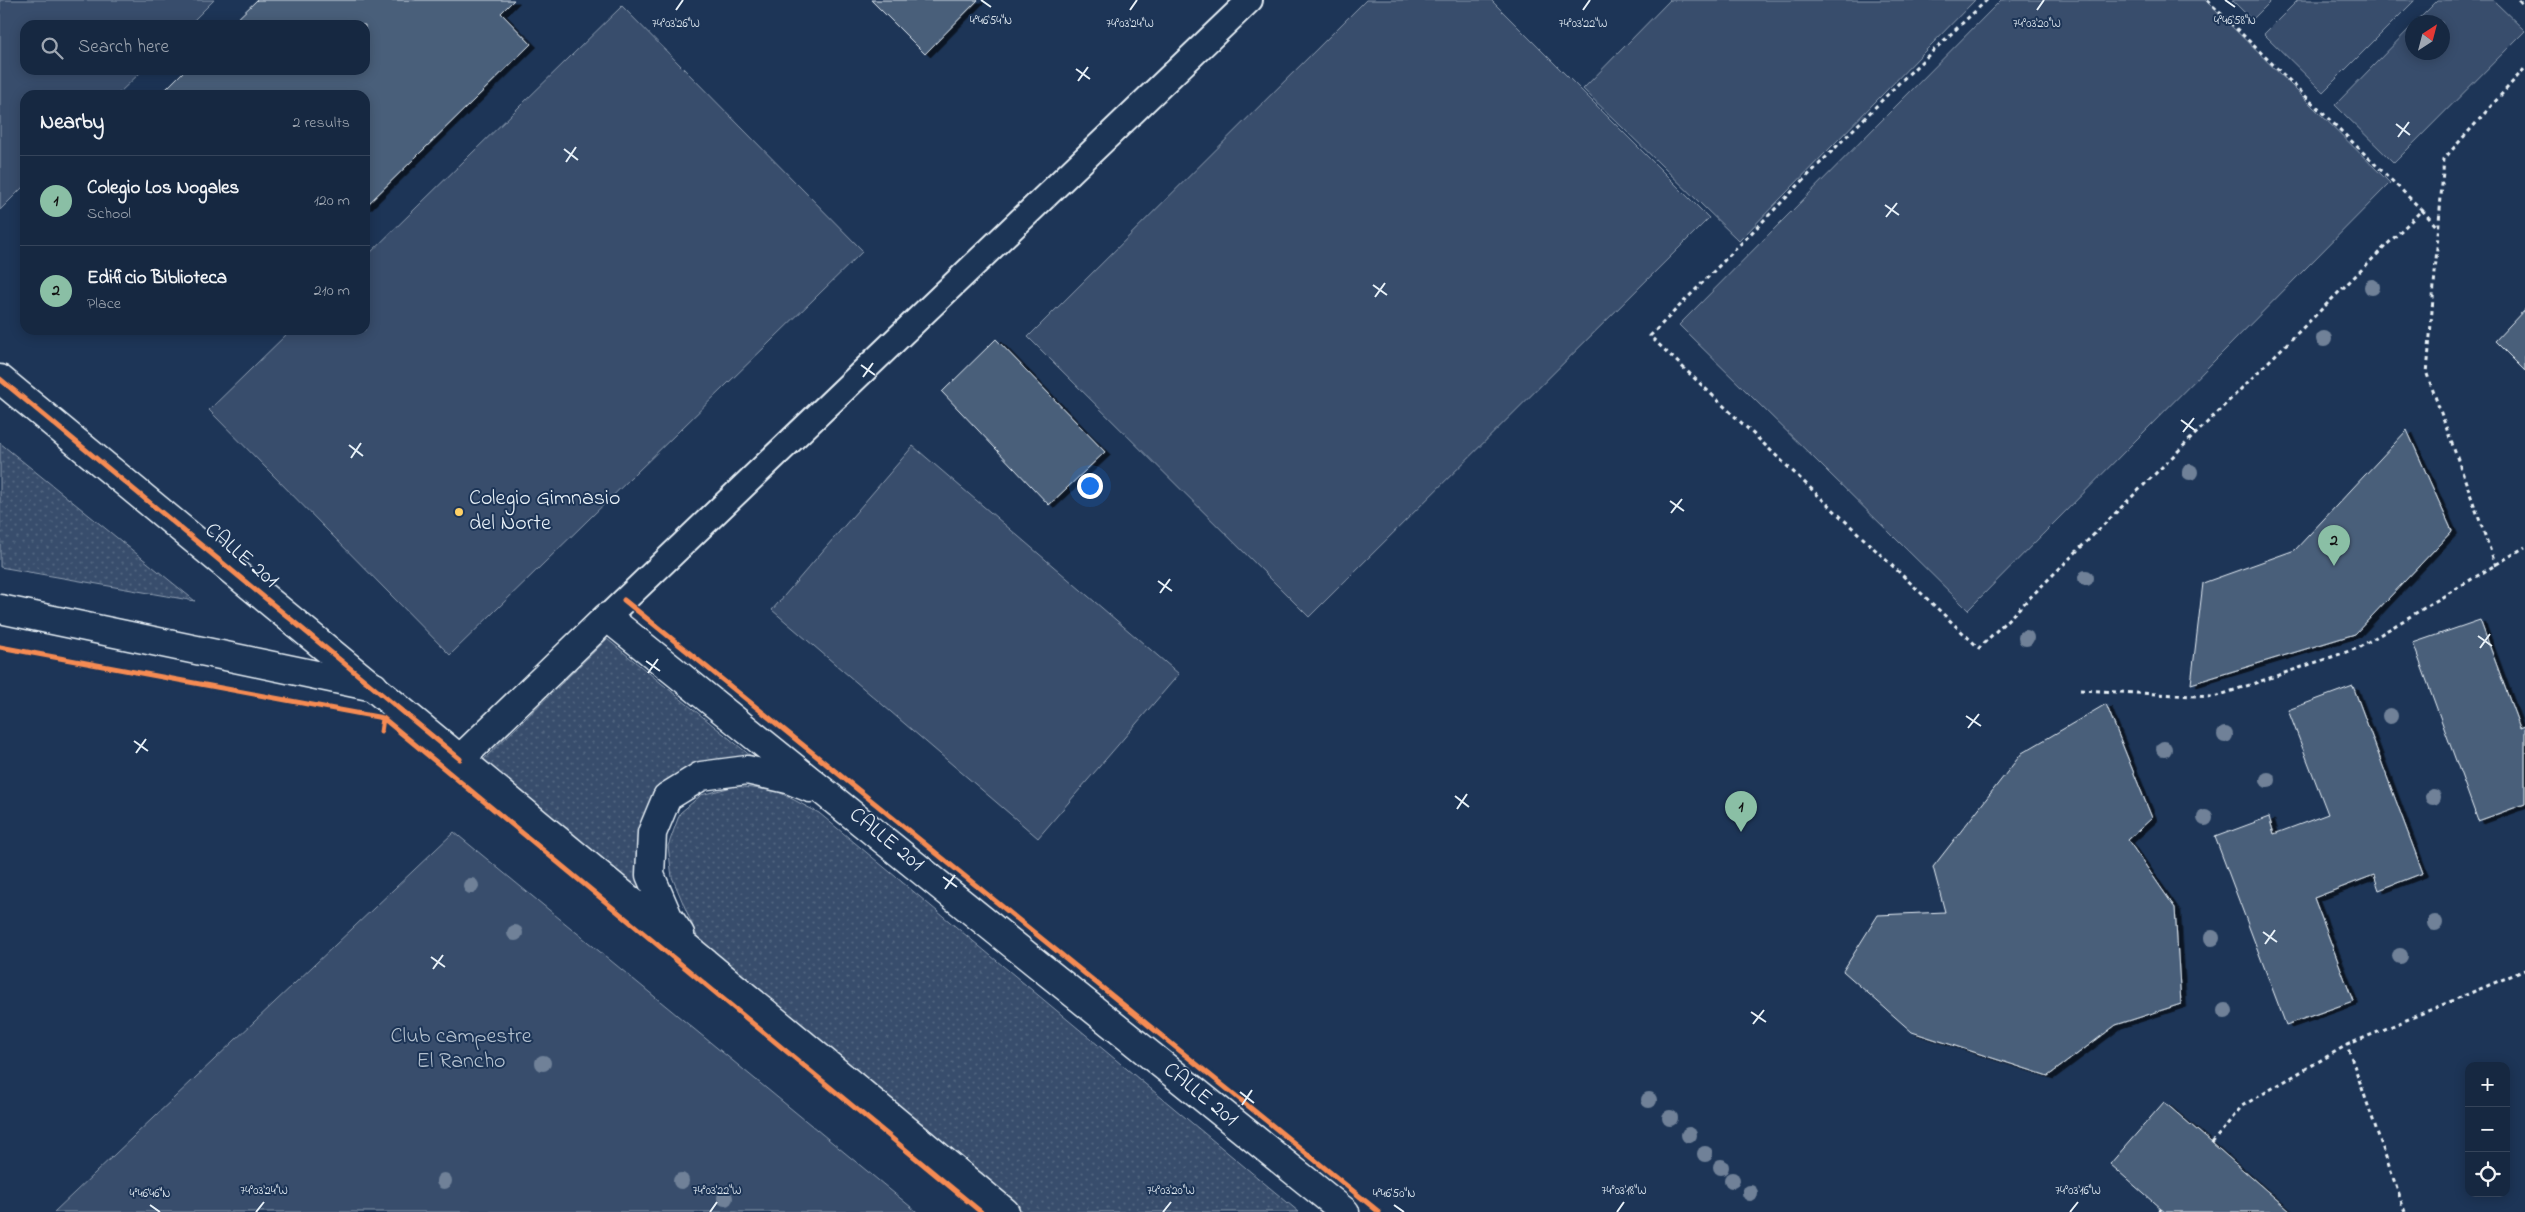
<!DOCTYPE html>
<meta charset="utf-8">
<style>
body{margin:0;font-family:"Indie Flower",sans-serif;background:#23344c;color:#f1f3f6}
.controls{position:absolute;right:15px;bottom:15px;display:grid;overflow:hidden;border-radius:10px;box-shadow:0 2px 12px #0003}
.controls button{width:45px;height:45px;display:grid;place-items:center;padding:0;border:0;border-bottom:1px solid #35445a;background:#162841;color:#f1f3f6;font:25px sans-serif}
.compass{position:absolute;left:2405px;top:15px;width:45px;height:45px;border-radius:50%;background:#162841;box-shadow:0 2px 12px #0003;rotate:36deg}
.you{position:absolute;left:1089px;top:485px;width:18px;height:18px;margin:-12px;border:4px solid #fff;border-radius:50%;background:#1a73e8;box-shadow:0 0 0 8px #1a73e833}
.badge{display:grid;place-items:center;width:32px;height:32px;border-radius:50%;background:#8abfa5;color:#111;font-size:16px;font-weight:700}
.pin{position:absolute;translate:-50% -41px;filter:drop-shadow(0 1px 2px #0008)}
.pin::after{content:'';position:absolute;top:26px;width:18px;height:15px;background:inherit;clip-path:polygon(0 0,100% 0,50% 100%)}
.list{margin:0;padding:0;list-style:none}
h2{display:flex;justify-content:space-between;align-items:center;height:65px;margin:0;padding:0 20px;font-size:21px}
h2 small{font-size:16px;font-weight:400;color:#9ea6b1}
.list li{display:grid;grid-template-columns:32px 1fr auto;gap:15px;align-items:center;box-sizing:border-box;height:90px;padding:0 20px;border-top:1px solid #35445a}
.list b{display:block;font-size:19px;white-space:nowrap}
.list p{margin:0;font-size:16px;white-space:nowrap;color:#9ea6b1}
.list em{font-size:16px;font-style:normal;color:#9ea6b1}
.icon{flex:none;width:28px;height:28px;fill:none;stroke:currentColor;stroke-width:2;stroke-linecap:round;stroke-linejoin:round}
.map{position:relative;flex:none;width:2525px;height:1212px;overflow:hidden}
.search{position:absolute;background:#162841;box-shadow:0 2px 12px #0003;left:20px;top:20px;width:350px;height:55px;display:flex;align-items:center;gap:12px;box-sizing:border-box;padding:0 18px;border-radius:15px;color:#9ea6b1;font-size:19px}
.panel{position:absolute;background:#162841;box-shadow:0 2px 12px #0003;left:20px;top:90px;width:350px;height:245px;border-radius:15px}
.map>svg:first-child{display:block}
.grass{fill:url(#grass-dots);stroke:#909fb2}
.green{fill:#374d6c;stroke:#909fb2}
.building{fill:#495e7a;stroke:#e8f1f8;filter:url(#shadow)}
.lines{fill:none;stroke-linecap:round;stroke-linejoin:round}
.service-casing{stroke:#e8f1f8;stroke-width:28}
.minor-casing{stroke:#e8f1f8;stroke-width:31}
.secondary-casing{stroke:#e8f1f8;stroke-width:31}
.trunk-casing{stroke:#e8f1f8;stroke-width:31}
.path{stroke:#e8f1f8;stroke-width:3;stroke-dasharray:4 4;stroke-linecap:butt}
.service{stroke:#1d3557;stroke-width:24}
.minor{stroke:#1d3557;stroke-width:28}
.secondary{stroke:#1d3557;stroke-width:28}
.trunk{stroke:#1d3557;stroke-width:28}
.cycleway-casing{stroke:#1d3557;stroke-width:8}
.cycleway{stroke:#f68b52;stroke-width:5}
.tree{fill:#708198}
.ticks{fill:none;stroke:#e8f1f8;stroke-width:2}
.poi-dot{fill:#ffd166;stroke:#1d3557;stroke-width:2}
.labels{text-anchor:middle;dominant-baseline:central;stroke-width:4;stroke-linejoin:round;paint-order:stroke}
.poi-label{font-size:22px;fill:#e8f1f8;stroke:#1d3557;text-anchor:start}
.street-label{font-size:22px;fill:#e8f1f8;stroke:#1d3557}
.park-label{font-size:22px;fill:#b3c0ce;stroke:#1d3557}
.ticks-label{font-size:12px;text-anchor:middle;fill:#e8f1f8;stroke:#1d3557;stroke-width:4;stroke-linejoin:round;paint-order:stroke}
</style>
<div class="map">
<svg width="2525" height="1212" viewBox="0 0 2525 1212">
<defs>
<pattern id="grass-dots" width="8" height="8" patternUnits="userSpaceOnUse" patternTransform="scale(1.25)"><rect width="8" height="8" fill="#374d6c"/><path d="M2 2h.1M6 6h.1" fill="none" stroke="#546782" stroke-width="1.8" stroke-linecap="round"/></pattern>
<filter id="shadow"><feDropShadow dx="5.5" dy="3" stdDeviation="0" flood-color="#0009"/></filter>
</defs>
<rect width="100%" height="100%" fill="#1d3557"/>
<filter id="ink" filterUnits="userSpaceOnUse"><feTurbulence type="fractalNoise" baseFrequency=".02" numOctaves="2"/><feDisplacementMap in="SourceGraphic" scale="10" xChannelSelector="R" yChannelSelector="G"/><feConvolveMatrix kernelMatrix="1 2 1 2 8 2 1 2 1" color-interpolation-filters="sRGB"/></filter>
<g filter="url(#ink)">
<!-- grass -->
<path class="grass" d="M0 443 195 601 0 567Z
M607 639 762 765C743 765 715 762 697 766 634 782 634 847 643 899L482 761Z
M736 786 777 791 819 813 1299 1212H1024L702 948 672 877 668 846 680 813 701 795Z"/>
<!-- green -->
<path class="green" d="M0 0H214L189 25H25V70H143L117 95H25V185L0 210Z
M1366 0H1491L1709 218 1309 617 1028 337Z
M1670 0H1975L1739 241 1583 89Z
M2001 0H2205L2390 183 1968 610 1679 325Z
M2232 0H2272L2252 20Z
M2298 0H2415L2323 92 2264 34Z
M2438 0H2493L2525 31 2394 163 2335 105 2412 26V52H2442V22H2416Z
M622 6 863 251 450 655 209 410 291 330H365V258Z
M913 446 1179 674 1038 838 772 610Z
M454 832 917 1212H54Z"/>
<!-- building -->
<path class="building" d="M257 0H514L501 13 531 44 365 207V95H160L185 70H365V25H231Z
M871 0H978L925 54Z
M2525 309V371L2495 341Z
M996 339 1105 452 1049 505 942 392Z
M2407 430 2452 531 2355 634 2191 684 2203 583 2295 550Z
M2480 620 2520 728 2525 726V804L2478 821 2413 643Z
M2353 686 2423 873 2379 890 2374 875 2314 898 2353 1001 2286 1025 2215 837 2269 817 2274 834 2328 814 2288 710Z
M2106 704 2152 818 2128 840 2175 908 2181 1004 2116 1025 2048 1076 1912 1032 1843 971 1878 915 1945 912 1933 867 2022 753Z
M2164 1102 2212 1143 2291 1212H2165L2161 1209 2110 1164Z"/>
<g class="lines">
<defs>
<path id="service" d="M607 617 1250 0"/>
<path id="minor" d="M0 379 460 759"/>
<path id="secondary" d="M680 934 668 917 650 875 652 833 667 797 701 776 747 770 788 779 810 788
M1005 1212 460 759 607 617 1345 1212"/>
<path id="trunk" d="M0 609 374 687"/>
</defs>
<!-- service casing -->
<use href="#service" class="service-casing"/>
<!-- minor casing -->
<use href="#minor" class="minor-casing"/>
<!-- secondary casing -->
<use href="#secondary" class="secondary-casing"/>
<!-- trunk casing -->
<use href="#trunk" class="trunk-casing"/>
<!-- path -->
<path class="path" d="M1987 0 1900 82 1650 336 1979 648 2422 210 2207 0
M2519 0 2525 6
M2422 210 2438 228
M2496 566 2427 374 2444 159 2525 68
M2080 690 2214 697 2358 648 2525 547
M2212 1143 2242 1106 2347 1045
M2159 1212 2161 1209
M2405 1212 2347 1045 2525 970"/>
<!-- service -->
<use href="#service" class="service"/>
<!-- minor -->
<use href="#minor" class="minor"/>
<!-- secondary -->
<use href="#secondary" class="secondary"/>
<!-- trunk -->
<use href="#trunk" class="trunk"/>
<defs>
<path id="cycleway" d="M0 379 460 759
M624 600 1379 1212
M0 647 383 718
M381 732 383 718 981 1212"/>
</defs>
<!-- cycleway casing -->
<use href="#cycleway" class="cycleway-casing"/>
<!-- cycleway -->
<use href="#cycleway" class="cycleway"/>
</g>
<!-- trees -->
<g class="tree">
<circle cx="2372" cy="287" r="8"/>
<circle cx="2324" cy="339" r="8"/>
<circle cx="2190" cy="472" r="8"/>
<circle cx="2086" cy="578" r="8"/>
<circle cx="2026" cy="638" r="8"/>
<circle cx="2390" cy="716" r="8"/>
<circle cx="2225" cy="735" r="8"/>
<circle cx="2164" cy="749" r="8"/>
<circle cx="2268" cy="780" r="8"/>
<circle cx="2433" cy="797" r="8"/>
<circle cx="2205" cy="818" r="8"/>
<circle cx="471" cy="886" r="8"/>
<circle cx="2435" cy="923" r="8"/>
<circle cx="515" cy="933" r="8"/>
<circle cx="2212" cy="938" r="8"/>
<circle cx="2400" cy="956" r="8"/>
<circle cx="2225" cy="1011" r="8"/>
<circle cx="543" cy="1063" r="8"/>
<circle cx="1649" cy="1100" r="8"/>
<circle cx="1670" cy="1118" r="8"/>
<circle cx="1689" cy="1135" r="8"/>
<circle cx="1705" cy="1154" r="8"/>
<circle cx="1721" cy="1167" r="8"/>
<circle cx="1732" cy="1180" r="8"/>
<circle cx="444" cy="1181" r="8"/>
<circle cx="681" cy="1181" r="8"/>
<circle cx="1750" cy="1193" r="8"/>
<circle cx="725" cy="1198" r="8"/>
</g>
</g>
<!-- ticks -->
<path class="ticks" d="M981 0 991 7M2225 0 2235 7M676 10 683 0M1130 10 1137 0M1583 10 1590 0M2037 10 2044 0M1076 69 1090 79M1078 81 1088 67M2396 124 2410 135M2398 137 2409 122M564 149 578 160M566 162 576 147M1885 205 1899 215M1886 217 1897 203M1373 285 1387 295M1375 297 1385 283M861 365 875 375M863 377 873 363M2181 420 2196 431M2183 432 2194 418M349 445 363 456M351 458 361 443M1670 501 1684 511M1671 513 1682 499M1158 581 1172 591M1160 593 1170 579M2478 636 2492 646M2480 648 2490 634M646 661 660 671M648 673 658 659M1966 716 1981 726M1968 728 1979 714M134 741 148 751M136 753 146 739M1455 796 1469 807M1457 809 1467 794M943 877 957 887M945 889 955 875M2263 932 2277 942M2265 944 2275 930M431 957 445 967M433 969 443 955M1751 1012 1766 1022M1753 1024 1764 1010M1240 1092 1254 1103M1242 1105 1252 1090M150 1205 160 1212M1394 1205 1404 1212M256 1212 264 1202M710 1212 717 1202M1163 1212 1171 1202M1617 1212 1624 1202M2070 1212 2078 1202"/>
<!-- markers -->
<circle class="poi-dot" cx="459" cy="512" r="5"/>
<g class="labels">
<!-- poi labels -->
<g class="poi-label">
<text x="469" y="499">Colegio Gimnasio<tspan x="469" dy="25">del Norte</tspan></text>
</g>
<!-- street labels -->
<g class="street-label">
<text transform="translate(241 556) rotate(40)">CALLE 201</text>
<text transform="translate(886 840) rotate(39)">CALLE 201</text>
<text transform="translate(1200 1095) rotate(39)">CALLE 201</text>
</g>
<!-- park labels -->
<g class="park-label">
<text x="461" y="1037">Club campestre<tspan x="461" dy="25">El Rancho</tspan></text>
</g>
</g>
<g class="ticks-label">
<text x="2235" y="24">4°46'58"N</text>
<text x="991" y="24">4°46'54"N</text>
<text x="1130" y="27">74°03'24"W</text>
<text x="1583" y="27">74°03'22"W</text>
<text x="2037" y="27">74°03'20"W</text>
<text x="676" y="27">74°03'26"W</text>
<text x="264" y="1194">74°03'24"W</text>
<text x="717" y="1194">74°03'22"W</text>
<text x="1171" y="1194">74°03'20"W</text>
<text x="1624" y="1194">74°03'18"W</text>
<text x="2078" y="1194">74°03'16"W</text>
<text x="150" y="1197">4°46'46"N</text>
<text x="1394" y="1197">4°46'50"N</text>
</g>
</svg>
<div class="controls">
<button>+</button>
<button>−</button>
<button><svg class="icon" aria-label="locate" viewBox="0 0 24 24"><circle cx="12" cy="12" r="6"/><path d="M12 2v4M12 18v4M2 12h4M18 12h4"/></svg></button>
</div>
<svg class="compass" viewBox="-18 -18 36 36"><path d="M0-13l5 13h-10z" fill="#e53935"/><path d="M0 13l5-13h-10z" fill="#9ea6b1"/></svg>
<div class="you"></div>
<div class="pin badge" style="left:1741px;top:832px">1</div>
<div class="pin badge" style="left:2334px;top:566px">2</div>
<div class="search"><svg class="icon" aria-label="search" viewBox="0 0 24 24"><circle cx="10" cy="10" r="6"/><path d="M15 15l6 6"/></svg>Search here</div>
<section class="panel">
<h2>Nearby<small>2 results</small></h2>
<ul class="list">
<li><span class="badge">1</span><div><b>Colegio Los Nogales</b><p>School</p></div><em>120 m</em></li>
<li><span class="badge">2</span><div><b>Edificio Biblioteca</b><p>Place</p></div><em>210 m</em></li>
</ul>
</section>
</div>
